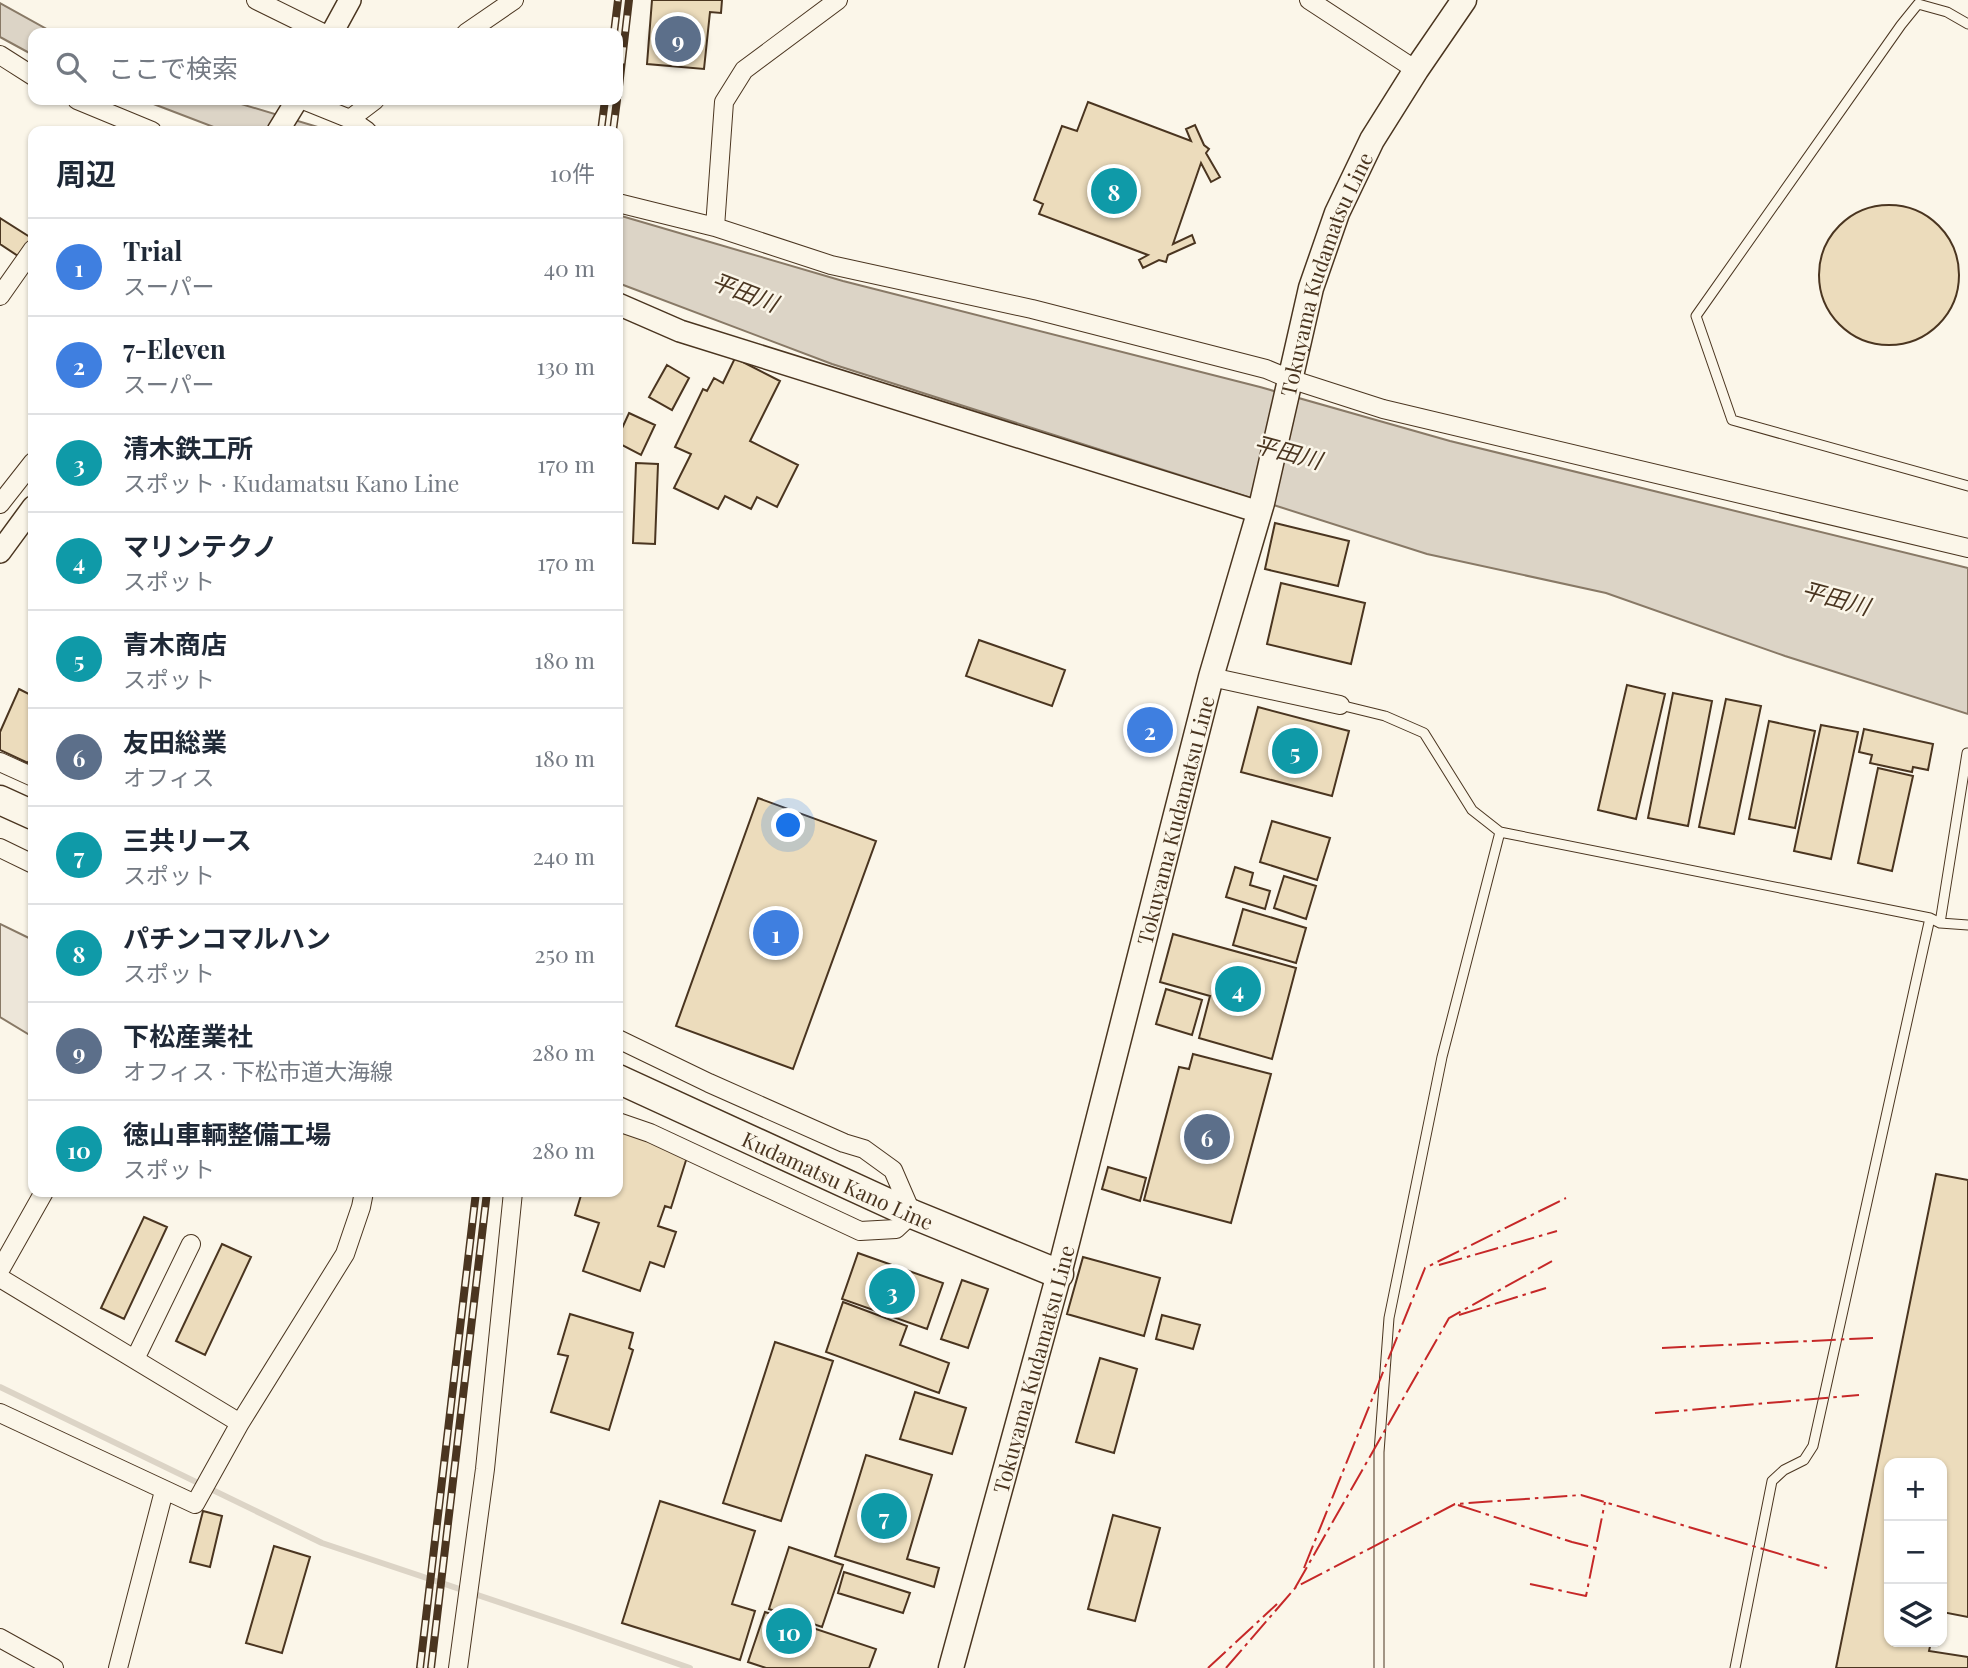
<!DOCTYPE html>
<html lang="ja">
<meta charset="utf-8">
<style>
body{margin:0;font-family:"Playfair Display","Noto Sans JP",serif;background:#f2f2f3;color:#1f2937}
.controls{position:absolute;right:21px;bottom:21px;display:grid;overflow:hidden;border-radius:14px;box-shadow:0 2px 5px #0004}
.controls button{width:63px;height:63px;display:grid;place-items:center;padding:0;border:0;border-bottom:2px solid #e0e1e3;background:#fff;color:#1f2937;font:35px sans-serif}
.you{position:absolute;left:789px;top:826px;width:24px;height:24px;margin:-18px;border:5px solid #fff;border-radius:50%;background:#1a73e8;box-shadow:0 0 0 10px #1a73e833}
.badge{display:grid;place-items:center;width:46px;height:46px;border-radius:50%;background:#d93025;color:#fff;font-size:23px;font-weight:700}
.pin{position:absolute;translate:-50% -50%;border:4px solid #fff;box-shadow:0 2px 7px #0006}
.list{margin:0;padding:0;list-style:none}
h2{display:flex;justify-content:space-between;align-items:center;height:91px;margin:0;padding:0 28px;font-size:30px}
h2 small{font-size:23px;font-weight:400;color:#747a83}
.list li{display:grid;grid-template-columns:46px 1fr auto;gap:21px;align-items:center;box-sizing:border-box;height:98px;padding:0 28px;border-top:2px solid #e0e1e3}
.list b{display:block;font-size:26px;white-space:nowrap}
.list p{margin:0;font-size:23px;white-space:nowrap;color:#747a83}
.list em{font-size:23px;font-style:normal;color:#747a83}
.icon{flex:none;width:38px;height:38px;fill:none;stroke:currentColor;stroke-width:2;stroke-linecap:round;stroke-linejoin:round}
.map{position:relative;flex:none;width:1968px;height:1668px;overflow:hidden}
.search{position:absolute;background:#fff;box-shadow:0 2px 5px #0004;left:28px;top:28px;width:595px;height:77px;display:flex;align-items:center;gap:18px;box-sizing:border-box;padding:0 24px;border-radius:14px;color:#747a83;font-size:26px}
.panel{position:absolute;background:#fff;box-shadow:0 2px 5px #0004;left:28px;top:126px;width:595px;height:1071px;border-radius:14px}
.map>svg:first-child{display:block}
.green{fill:#ede6d9;stroke:#887966;stroke-width:2}
.water{fill:#dcd4c6;stroke:#887966;stroke-width:2}
.lines{fill:none;stroke-linecap:round;stroke-linejoin:round}
.stream{stroke:#dcd4c6;stroke-width:6}
.building{fill:#ecdcbc;stroke:#4a3520;stroke-width:2}
.service-casing{stroke:#4a3520;stroke-width:11}
.minor-casing{stroke:#4a3520;stroke-width:20}
.tertiary-casing{stroke:#4a3520;stroke-width:24}
.secondary-casing{stroke:#4a3520;stroke-width:27}
.primary-casing{stroke:#4a3520;stroke-width:31}
.service{stroke:#fbf6e9;stroke-width:9}
.minor{stroke:#fbf6e9;stroke-width:18}
.tertiary{stroke:#fbf6e9;stroke-width:21}
.secondary{stroke:#fbf6e9;stroke-width:24}
.primary{stroke:#fbf6e9;stroke-width:28}
.rail-casing{stroke:#4a3520;stroke-width:8}
.rail{stroke:#fbf6e9;stroke-width:5;stroke-dasharray:16;stroke-linecap:butt}
.power{stroke:#c62828;stroke-width:2;stroke-dasharray:24 5 3.5 5;stroke-linecap:butt}
.labels{text-anchor:middle;dominant-baseline:central;stroke-width:5;stroke-linejoin:round;paint-order:stroke}
.street-label{font-size:21px;fill:#4a3520;stroke:#fbf6e9}
.water-label{font-size:23px;font-style:italic;fill:#4a3520;stroke:#fbf6e9}
</style>
<div class="map">
<svg width="1968" height="1668" viewBox="0 0 1968 1668">
<rect width="100%" height="100%" fill="#fbf6e9"/>
<!-- green -->
<path class="green" d="M0 924 33 940V1037L0 1017Z"/>
<!-- water -->
<path class="water" d="M0 3 54 33H55H33V55L0 37Z
M143 100H228L331 131H224Z
M618 215 843 281 1260 387 1450 441 1968 568V714L1785 656 1606 593 1427 554 832 364 618 283Z"/>
<g class="lines">
<!-- stream -->
<path class="stream" d="M0 1387 322 1543 570 1626 690 1668"/>
</g>
<!-- building -->
<path class="building" d="M652 0H722L721 13 710 12 704 69 647 64Z
M1088 102 1191 141 1186 129 1195 125 1204 145 1209 149 1206 153 1220 177 1211 182 1201 163 1173 244 1192 235 1195 243 1168 255 1166 262 1159 260 1143 268 1139 260 1148 255 1039 214 1043 204 1034 200 1062 126 1077 131Z
M1819 275a70 70 0 1 1 140 0a70 70 0 1 1-140 0Z
M0 218 33 239 21 258 0 244Z
M735 358 780 381 750 441 798 465 777 507 757 497 751 509 725 496 718 509 674 488 691 454 675 447 703 389 707 391 714 378 723 383Z
M667 365 689 378 672 410 649 397Z
M629 413 655 425 641 455 618 443V437Z
M636 463 658 464 655 544 633 543Z
M1275 523 1349 541 1338 586 1265 569Z
M1281 583 1365 603 1351 664 1267 644Z
M979 640 1065 670 1052 706 966 676Z
M1627 685 1665 694 1636 819 1598 810Z
M19 689 33 696V752L28 763 0 750V732Z
M1673 693 1712 701 1688 826 1648 818Z
M1726 699 1761 706 1734 834 1699 827Z
M1258 707 1349 731 1332 796 1241 772Z
M1769 721 1815 731 1795 828 1749 819Z
M1821 725 1858 732 1831 859 1794 851Z
M1864 729 1933 744 1928 770 1913 767 1912 772 1870 763 1872 755 1859 752Z
M1878 768 1913 776 1892 871 1858 863Z
M758 798 876 841 793 1069 676 1026Z
M1272 821 1330 838 1317 880 1260 862Z
M1235 867 1253 873 1250 885 1270 891 1265 909 1226 897Z
M1284 876 1316 886 1306 919 1274 908Z
M1243 909 1306 928 1296 963 1233 945Z
M1173 934 1296 968 1272 1059 1199 1038 1210 996 1160 982Z
M1166 989 1202 1000 1192 1035 1156 1024Z
M1193 1054 1271 1074 1231 1223 1144 1200 1179 1067 1189 1069Z
M618 1130 688 1154 671 1208 665 1206 658 1226 676 1232 664 1267 650 1262 640 1291 583 1271 599 1223 575 1215 582 1192H618Z
M1108 1167 1146 1178 1140 1201 1102 1189Z
M1936 1174 1968 1180V1617L1942 1612V1463H1889V1642H1931L1929 1651 1968 1657V1668H1836Z
M144 1217 167 1227 124 1319 101 1308Z
M222 1244 251 1257 205 1355 176 1341Z
M858 1253 943 1283 927 1329 842 1299Z
M1083 1257 1160 1278 1144 1336 1067 1314Z
M962 1280 988 1289 968 1348 941 1339Z
M843 1302 907 1326 900 1345 949 1363 939 1393 826 1352Z
M570 1314 633 1333 629 1348 633 1350 609 1430 551 1412 568 1356 558 1354Z
M1162 1315 1200 1325 1193 1349 1156 1339Z
M775 1342 833 1361 781 1521 723 1503Z
M1100 1358 1137 1369 1114 1453 1076 1442Z
M915 1392 966 1408 952 1454 900 1439Z
M866 1455 932 1475 907 1559 939 1568 934 1587 835 1556Z
M660 1501 755 1531 732 1604 755 1611 740 1660 622 1623Z
M203 1511 222 1516 210 1567 190 1562Z
M1113 1515 1160 1528 1135 1621 1088 1609Z
M274 1546 310 1557 282 1653 246 1643Z
M789 1547 843 1565 822 1627 769 1609Z
M844 1572 910 1593 903 1613 838 1593Z
M765 1612 876 1649 869 1668H766L748 1662Z"/>
<g class="lines">
<defs>
<path id="service" d="M1968 24 1947 12 1918 4 1901 25 1696 316 1732 420 1968 486
M1340 705 1385 716 1424 733 1472 810 1500 832 1930 918 1940 923 1968 925
M1940 923 1967 753
M1379 1668V1452L1389 1318 1442 1057 1500 832
M1735 1668 1772 1481 1784 1470 1804 1460 1813 1446 1930 918"/>
<path id="minor" d="M256 0 323 33
M1309 0 1416 70
M466 33 514 0
M0 55 33 76
M77 100 152 131
M303 100 350 119 367 131
M350 119 375 100
M618 203 715 227 831 265 1032 309 1266 369 1290 379 1383 409 1968 548
M715 227 724 102 744 70 838 0
M0 296 33 249
M0 504 33 462
M1211 677 1340 705
M0 762 33 777
M0 848 33 864
M618 1039 709 1083 844 1143 864 1149 893 1170 912 1214 896 1229 860 1231 650 1133 618 1122
M0 1270 44 1192
M0 1278 240 1423
M135 1359 191 1244
M0 1413 195 1504 240 1423 345 1254 361 1207 364 1192
M0 1638 54 1668
M118 1668 164 1491
M458 1668 485 1469 513 1192"/>
<path id="tertiary" d="M332 33 350 0
M278 131 297 100
M618 304 680 331 1259 512
M0 552 33 507"/>
<g id="secondary">
<path id="s1" d="M951 1668 1059 1274 1211 677 1262 503 1311 288 1337 213 1372 140 1416 70 1464 0"/>
</g>
<g id="primary">
<path d="M0 800 33 815"/>
<path id="s2" d="M618 1079 912 1214 1059 1274"/>
</g>
</defs>
<!-- service casing -->
<use href="#service" class="service-casing"/>
<!-- minor casing -->
<use href="#minor" class="minor-casing"/>
<!-- tertiary casing -->
<use href="#tertiary" class="tertiary-casing"/>
<!-- secondary casing -->
<use href="#secondary" class="secondary-casing"/>
<!-- primary casing -->
<use href="#primary" class="primary-casing"/>
<!-- service -->
<use href="#service" class="service"/>
<!-- minor -->
<use href="#minor" class="minor"/>
<!-- tertiary -->
<use href="#tertiary" class="tertiary"/>
<!-- secondary -->
<use href="#secondary" class="secondary"/>
<!-- primary -->
<use href="#primary" class="primary"/>
<defs>
<path id="rail" d="M614 33 618 0
M618 95 629 0
M601 131 605 100
M613 131 617 100
M420 1668 476 1192
M431 1668 487 1192"/>
</defs>
<!-- rail casing -->
<use href="#rail" class="rail-casing"/>
<!-- rail -->
<use href="#rail" class="rail"/>
<!-- power -->
<path class="power" d="M1439 1265 1557 1231
M1459 1315 1546 1288
M1662 1348 1873 1338
M1655 1413 1859 1395
M1458 1505 1572 1542 1596 1548
M1304 1568 1425 1268 1566 1198
M1530 1584 1586 1596 1605 1502
M1295 1588 1449 1318 1552 1261
M1208 1668 1277 1604
M1226 1668 1296 1587 1455 1504 1581 1495 1827 1568"/>
</g>
<g class="labels">
<!-- street labels -->
<g class="street-label">
<text stroke="none"><textPath href="#s1" startOffset="1444">Tokuyama Kudamatsu Line</textPath></text>
<text stroke="none"><textPath href="#s1" startOffset="877">Tokuyama Kudamatsu Line</textPath></text>
<text stroke="none"><textPath href="#s2" startOffset="242">Kudamatsu Kano Line</textPath></text>
<text stroke="none"><textPath href="#s1" startOffset="310">Tokuyama Kudamatsu Line</textPath></text>
</g>
<!-- water labels -->
<g class="water-label">
<text transform="translate(745 291) rotate(21)">平田川</text>
<text transform="translate(1288 451) rotate(15)">平田川</text>
<text transform="translate(1836 597) rotate(15)">平田川</text>
</g>
</g>
</svg>
<div class="controls">
<button>+</button>
<button>−</button>
<button><svg class="icon" aria-label="layers" viewBox="0 0 24 24"><path d="M12 4l9 5-9 5-9-5zM3 14l9 5 9-5"/></svg></button>
</div>
<div class="you"></div>
<div class="pin badge" style="left:776px;top:933px;background:#3f7fe0">1</div>
<div class="pin badge" style="left:1150px;top:730px;background:#3f7fe0">2</div>
<div class="pin badge" style="left:892px;top:1291px;background:#0f9aa8">3</div>
<div class="pin badge" style="left:1238px;top:989px;background:#0f9aa8">4</div>
<div class="pin badge" style="left:1295px;top:751px;background:#0f9aa8">5</div>
<div class="pin badge" style="left:1207px;top:1137px;background:#5c6f8a">6</div>
<div class="pin badge" style="left:884px;top:1516px;background:#0f9aa8">7</div>
<div class="pin badge" style="left:1114px;top:191px;background:#0f9aa8">8</div>
<div class="pin badge" style="left:678px;top:39px;background:#5c6f8a">9</div>
<div class="pin badge" style="left:789px;top:1631px;background:#0f9aa8">10</div>
<div class="search"><svg class="icon" aria-label="search" viewBox="0 0 24 24"><circle cx="10" cy="10" r="6"/><path d="M15 15l6 6"/></svg>ここで検索</div>
<section class="panel">
<h2>周辺<small>10件</small></h2>
<ul class="list">
<li><span class="badge" style="background:#3f7fe0">1</span><div><b>Trial</b><p>スーパー</p></div><em>40 m</em></li>
<li><span class="badge" style="background:#3f7fe0">2</span><div><b>7-Eleven</b><p>スーパー</p></div><em>130 m</em></li>
<li><span class="badge" style="background:#0f9aa8">3</span><div><b>清木鉄工所</b><p>スポット · Kudamatsu Kano Line</p></div><em>170 m</em></li>
<li><span class="badge" style="background:#0f9aa8">4</span><div><b>マリンテクノ</b><p>スポット</p></div><em>170 m</em></li>
<li><span class="badge" style="background:#0f9aa8">5</span><div><b>青木商店</b><p>スポット</p></div><em>180 m</em></li>
<li><span class="badge" style="background:#5c6f8a">6</span><div><b>友田総業</b><p>オフィス</p></div><em>180 m</em></li>
<li><span class="badge" style="background:#0f9aa8">7</span><div><b>三共リース</b><p>スポット</p></div><em>240 m</em></li>
<li><span class="badge" style="background:#0f9aa8">8</span><div><b>パチンコマルハン</b><p>スポット</p></div><em>250 m</em></li>
<li><span class="badge" style="background:#5c6f8a">9</span><div><b>下松産業社</b><p>オフィス · 下松市道大海線</p></div><em>280 m</em></li>
<li><span class="badge" style="background:#0f9aa8">10</span><div><b>徳山車輌整備工場</b><p>スポット</p></div><em>280 m</em></li>
</ul>
</section>
</div>
